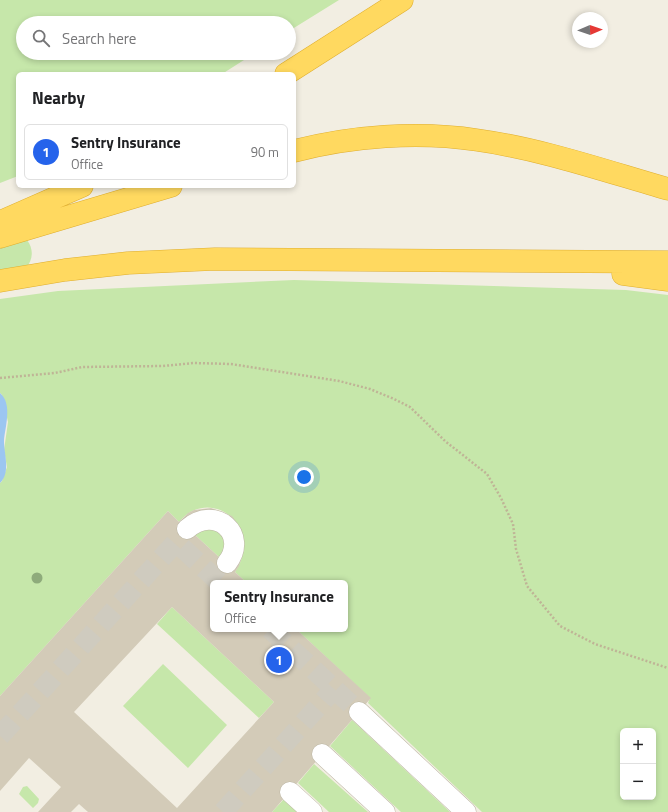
<!DOCTYPE html>
<meta charset="utf-8">
<style>
body{margin:0;font-family:"Titillium Web",sans-serif;background:#f6f6f6;color:#202124}
.controls{position:absolute;right:12px;bottom:12px;display:grid;overflow:hidden;border-radius:6px;box-shadow:0 2px 6px #0003}
.controls button{width:36px;height:36px;display:grid;place-items:center;padding:0;border:0;border-bottom:1px solid #e0e0e0;background:#fff;color:#202124;font:20px sans-serif}
.compass{position:absolute;left:572px;top:12px;width:36px;height:36px;border-radius:50%;background:#fff;box-shadow:0 2px 6px #0003;rotate:88deg}
.you{position:absolute;left:304px;top:477px;width:14px;height:14px;margin:-10px;border:3px solid #fff;border-radius:50%;background:#1a73e8;box-shadow:0 0 0 6px #1a73e833}
.badge{display:grid;place-items:center;width:26px;height:26px;border-radius:50%;background:#2563eb;color:#fff;font-size:13px;font-weight:700}
.pin{position:absolute;translate:-50% -50%;border:2px solid #fff;box-shadow:0 1px 4px #0006}
.popup{position:absolute;left:210px;top:580px;width:138px;height:52px;box-sizing:border-box;display:grid;place-content:center;border-radius:6px;background:#fff;filter:drop-shadow(0 1px 3px #0005);font-size:13px;white-space:nowrap;color:#757577}
.popup b{font-size:15px;color:#202124}
.popup::after{content:'';position:absolute;left:50%;top:100%;margin-left:-8px;border:8px solid transparent;border-top-color:#fff}
.list{margin:0;padding:0;list-style:none}
h2{display:flex;justify-content:space-between;align-items:center;height:52px;margin:0;padding:0 16px;font-size:17px}
h2 small{font-size:13px;font-weight:400;color:#757577}
.list li{display:grid;grid-template-columns:26px 1fr auto;gap:12px;align-items:center;box-sizing:border-box;height:56px;margin:0 8px 8px;padding:0 8px;border:1px solid #e0e0e0;border-radius:6px}
.list b{display:block;font-size:15px;white-space:nowrap}
.list p{margin:0;font-size:13px;white-space:nowrap;color:#757577}
.list em{font-size:13px;font-style:normal;color:#757577}
.icon{flex:none;width:22px;height:22px;fill:none;stroke:currentColor;stroke-width:2;stroke-linecap:round;stroke-linejoin:round}
.map{position:relative;flex:none;width:668px;height:812px;overflow:hidden}
.search{position:absolute;background:#fff;box-shadow:0 2px 6px #0003;left:16px;top:16px;width:280px;height:44px;display:flex;align-items:center;gap:10px;box-sizing:border-box;padding:0 14px;border-radius:22px;color:#757577;font-size:15px}
.panel{position:absolute;background:#fff;box-shadow:0 2px 6px #0003;left:16px;top:72px;width:280px;height:116px;border-radius:6px}
.map>svg:first-child{display:block}
.green{fill:#c6e7aa;fill-rule:evenodd}
.water{fill:#9cc6f1}
.building{fill:#d3cbb8;fill-rule:evenodd}
.lines{fill:none;stroke-linecap:round;stroke-linejoin:round}
.minor-tunnel{stroke:#cfcbbf;stroke-width:20;stroke-dasharray:20 10;stroke-linecap:butt}
.minor-casing{stroke:#bdb7a5;stroke-width:21}
.highway-casing{stroke:#dfae2f;stroke-width:23}
.path{stroke:#bfb496;stroke-width:2.5;stroke-dasharray:2 2;stroke-linecap:butt}
.minor{stroke:#fff;stroke-width:20}
.highway{stroke:#ffd960;stroke-width:22}
.tree{fill:#8eab7b}
</style>
<div class="map">
<svg width="668" height="812" viewBox="0 0 668 812">
<rect width="100%" height="100%" fill="#f2eee2"/>
<!-- green -->
<path class="green" d="M0 0H339L289 31V23H23V53H255L222 74H18V176L0 183Z
M27 240C34 249 33 260 26 268L0 273V245Z
M294 280 626 290 668 295V812H482L368 703 370 698 296 629H345V583H247L235 572C265 527 210 484 179 522L168 511 0 696V483L2 481 7 467 4 450 8 422 2 395 0 393V299L58 291ZM623 731H653V797H623Z
M218 529 226 543 220 558 195 535 201 530Z
M172 607 274 702 259 718 157 624Z
M163 664 227 725 188 768 123 706Z
M352 720 450 812H401L330 746Z
M314 764 368 812H329L298 783Z
M27 786 39 799 38 803 33 808 19 794 23 787Z
M284 799 298 812H272Z"/>
<!-- water -->
<path class="water" d="M0 393C13 404 5 427 4 441 4 454 11 473 0 483Z"/>
<!-- building -->
<path class="building" d="M211 508 232 516 241 529 243 536V552L239 566 235 572 247 583H213V629H296L371 698 272 812H88L79 804 71 812H38L61 787 29 758 0 791V696L168 511 179 522 188 513 194 510ZM207 528 222 532 225 549 220 558 195 535ZM172 607 274 702 177 808 74 712Z"/>
<g class="lines">
<!-- minor-tunnel -->
<path class="minor-tunnel" d="M270 629 359 712
M0 736 176 542 220 583
M223 812 334 689"/>
<defs>
<path id="minor" d="M187 529C216 504 249 535 227 563
M359 712 466 812
M322 754 385 812
M290 792 312 812"/>
<path id="highway" d="M286 74 402 0
M294 151C352 136 418 131 477 140 542 149 605 171 668 189
M0 222 82 186
M0 237 171 186
M623 274 668 280
M0 281 65 270 128 263 215 259 668 262"/>
</defs>
<!-- minor casing -->
<use href="#minor" class="minor-casing"/>
<!-- highway casing -->
<use href="#highway" class="highway-casing"/>
<!-- path -->
<path class="path" d="M0 378 55 373 82 367 163 366 194 363 231 364 339 381 370 389 394 399 410 407 445 441 487 474 501 498 513 524 516 549 527 586 560 626 595 644 668 668"/>
<!-- minor -->
<use href="#minor" class="minor"/>
<!-- highway -->
<use href="#highway" class="highway"/>
</g>
<!-- trees -->
<circle class="tree" cx="37" cy="578" r="5.5"/>
</svg>
<div class="controls">
<button>+</button>
<button>−</button>
</div>
<svg class="compass" viewBox="-18 -18 36 36"><path d="M0-13l5 13h-10z" fill="#e53935"/><path d="M0 13l5-13h-10z" fill="#757577"/></svg>
<div class="you"></div>
<div class="pin badge" style="left:279px;top:660px">1</div>
<div class="popup"><b>Sentry Insurance</b>Office</div>
<div class="search"><svg class="icon" aria-label="search" viewBox="0 0 24 24"><circle cx="10" cy="10" r="6"/><path d="M15 15l6 6"/></svg>Search here</div>
<section class="panel">
<h2>Nearby<small></small></h2>
<ul class="list">
<li><span class="badge">1</span><div><b>Sentry Insurance</b><p>Office</p></div><em>90 m</em></li>
</ul>
</section>
</div>
